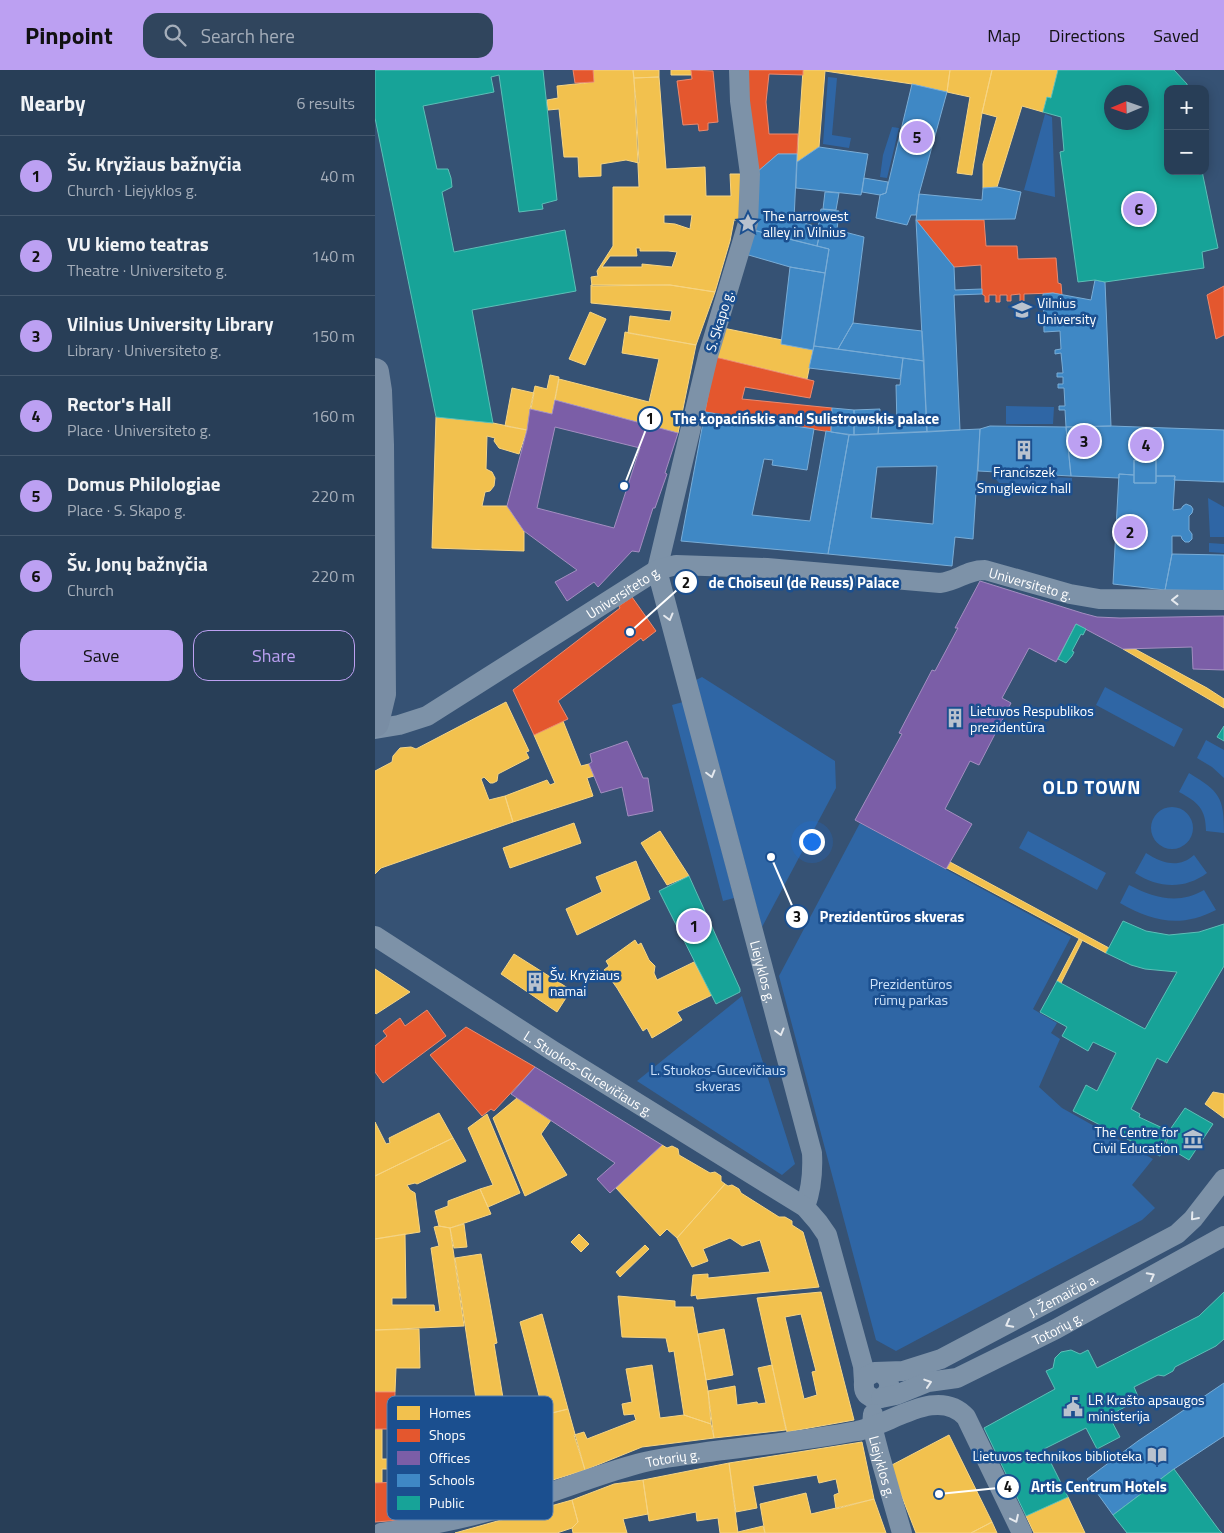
<!DOCTYPE html>
<meta charset="utf-8">
<style>
body{margin:0;font-family:"Titillium Web",sans-serif;background:#30455d;color:#f1f3f6}
.controls{position:absolute;right:15px;top:15px;display:grid;overflow:hidden;border-radius:10px;box-shadow:0 2px 12px #0003}
.controls button{width:45px;height:45px;display:grid;place-items:center;padding:0;border:0;border-bottom:1px solid #44576d;background:#283e57;color:#f1f3f6;font:25px sans-serif}
.compass{position:absolute;left:729px;top:15px;width:45px;height:45px;border-radius:50%;background:#283e57;box-shadow:0 2px 12px #0003;rotate:268deg}
.you{position:absolute;left:436px;top:771px;width:18px;height:18px;margin:-12px;border:4px solid #fff;border-radius:50%;background:#1a73e8;box-shadow:0 0 0 8px #1a73e833}
.badge{display:grid;place-items:center;width:32px;height:32px;border-radius:50%;background:#bca0f2;color:#111;font-size:16px;font-weight:700}
.pin{position:absolute;translate:-50% -50%;border:2px solid #fff;box-shadow:0 1px 5px #0006}
.list{margin:0;padding:0;list-style:none}
h2{display:flex;justify-content:space-between;align-items:center;height:65px;margin:0;padding:0 20px;font-size:21px}
h2 small{font-size:16px;font-weight:400;color:#a5aeba}
.list li{display:grid;grid-template-columns:32px 1fr auto;gap:15px;align-items:center;box-sizing:border-box;height:80px;padding:0 20px;border-top:1px solid #44576d}
.list b{display:block;font-size:19px;white-space:nowrap}
.list p{margin:0;font-size:16px;white-space:nowrap;color:#a5aeba}
.list em{font-size:16px;font-style:normal;color:#a5aeba}
.actions{display:flex;gap:10px;padding:15px 20px}
.actions a{flex:1;padding:11px 0;border:1px solid #bca0f2;border-radius:15px;text-align:center;font-size:18px;color:#bca0f2}
.actions .main{background:#bca0f2;color:#111}
.icon{flex:none;width:28px;height:28px;fill:none;stroke:currentColor;stroke-width:2;stroke-linecap:round;stroke-linejoin:round}
.map{position:relative;flex:none;width:849px;height:1463px;overflow:hidden}
header{display:flex;align-items:center;gap:30px;box-sizing:border-box;height:70px;padding:0 25px;background:#bca0f2;color:#111}
header strong{font-size:24px}
nav{display:flex;gap:28px;margin-inline-start:auto;font-size:18px}
.search{width:350px;height:45px;background:#30455d;display:flex;align-items:center;gap:12px;box-sizing:border-box;padding:0 18px;border-radius:15px;color:#a5aeba;font-size:19px}
main{display:flex}
aside{flex:1;background:#283e57}
.map>svg:first-child{display:block}
.green{fill:#2f66a5}
.homes{fill:#f2c14e;stroke:#f6d483;fill-rule:evenodd}
.shops{fill:#e4572e;stroke:#ec896d}
.offices{fill:#7b5ea7;stroke:#a38ec1;fill-rule:evenodd}
.schools{fill:#3f88c5;stroke:#79acd6;fill-rule:evenodd}
.public{fill:#17a398;stroke:#5dbfb7;fill-rule:evenodd}
.lines{fill:none;stroke-linecap:round;stroke-linejoin:round}
.street{stroke:#7d92a8;stroke-width:20}
.secondary{stroke:#798da4;stroke-width:28}
.oneway{stroke:#e5e9ee}
.labels{text-anchor:middle;dominant-baseline:central;stroke-width:5;stroke-linejoin:round;paint-order:stroke}
.poi-label{font-size:14px;fill:#fff;stroke:#1b4f8f;text-anchor:start}
.street-label{font-size:14px;fill:#fff;stroke:#1b4f8f}
.park-label{font-size:14px;fill:#cfe3fa;stroke:#1b4f8f}
.district-label{font-size:19px;font-weight:bold;letter-spacing:1px;fill:#fff;stroke:#1b4f8f}
.key{fill:#1b4f8f;stroke:#5f84b1;stroke-width:1}
.key-label{font-size:14px;fill:#fff}
.leader{fill:none;stroke:#fff;stroke-width:2}
.callout-dot{fill:#fff;stroke:#1b4f8f;stroke-width:2}
.mark-label{font-size:15px;text-anchor:middle;font-weight:bold;fill:#111}
.callout-label{font-size:15px;text-anchor:middle;font-weight:bold;fill:#fff;stroke:#1b4f8f;stroke-width:5;stroke-linejoin:round;paint-order:stroke}
</style>
<header>
<strong>Pinpoint</strong>
<div class="search"><svg class="icon" aria-label="search" viewBox="0 0 24 24"><circle cx="10" cy="10" r="6"/><path d="M15 15l6 6"/></svg>Search here</div>
<nav><a>Map</a><a>Directions</a><a>Saved</a></nav>
</header>
<main>
<aside>
<h2>Nearby<small>6 results</small></h2>
<ul class="list">
<li><span class="badge">1</span><div><b>Šv. Kryžiaus bažnyčia</b><p>Church · Liejyklos g.</p></div><em>40 m</em></li>
<li><span class="badge">2</span><div><b>VU kiemo teatras</b><p>Theatre · Universiteto g.</p></div><em>140 m</em></li>
<li><span class="badge">3</span><div><b>Vilnius University Library</b><p>Library · Universiteto g.</p></div><em>150 m</em></li>
<li><span class="badge">4</span><div><b>Rector's Hall</b><p>Place · Universiteto g.</p></div><em>160 m</em></li>
<li><span class="badge">5</span><div><b>Domus Philologiae</b><p>Place · S. Skapo g.</p></div><em>220 m</em></li>
<li><span class="badge">6</span><div><b>Šv. Jonų bažnyčia</b><p>Church</p></div><em>220 m</em></li>
</ul>
<div class="actions"><a class="main">Save</a><a>Share</a></div>
</aside>
<div class="map">
<svg width="849" height="1463" viewBox="0 0 849 1463">
<rect width="100%" height="100%" fill="#365274"/>
<!-- green -->
<path class="green" d="M453 7 462 8 457 65 476 68 474 78 448 74Z
M670 44 677 47 680 127 649 120Z
M517 57 524 58 512 108 505 107 508 85Z
M631 336 679 337 678 354H631Z
M620 404 697 408V412L691 416 624 413 620 408Z
M833 428 849 437V467H835Z
M834 473 849 474V483L834 482Z
M327 607 460 691 461 718 387 857 321 610Z
M730 617 808 659 799 677 721 635Z
M308 632 359 828 348 831 297 635Z
M831 670 849 680V708L837 697 822 688Z
M814 703C845 722 849 727 849 763L831 761C831 739 823 732 804 722Z
M776 758a21 21 0 1 1 42 0a21 21 0 1 1-42 0Z
M485 753 696 867 658 939 682 953 676 963 685 969 664 1017 687 1038 778 1089 757 1115 780 1138 767 1150 521 1281 501 1270 404 906Z
M653 761 731 803 722 820 644 778Z
M771 783C786 793 804 799 819 785L832 803C809 820 783 818 760 803Z
M754 815C779 828 804 835 829 820L841 840C806 858 778 852 745 833Z
M367 926 420 1094 407 1105 262 1011Z"/>
<!-- homes -->
<path class="homes" d="M218 0H258L261 32 264 93 251 90 226 94V106L204 107 203 87H189L184 39 173 40 172 30 183 28 182 16 219 12Z
M258 0H284V7L259 8Z
M296 0H316L317 5H296Z
M428 0H575L572 22 537 14 450 1 444 77 422 92Z
M575 0H617L607 43 597 105 582 103 595 27 572 22Z
M617 0H683L676 28 672 27 668 42 647 36 622 117 608 118V94L622 47 607 43Z
M284 7 291 99 330 97 331 126H356L355 104H368L367 150H359L355 171 340 222 295 215 217 216 216 207 223 206 222 201 238 176V117H264L259 8ZM289 145H317L315 159 300 154 289 153ZM261 178H265V181H293L302 182 297 197 267 194V197H227L235 186H262Z
M216 215H295L340 222 321 275 253 263 255 246 295 251 297 241 216 233Z
M215 242 231 249 210 295 194 289Z
M348 258 407 270 406 274 438 280 432 309 340 287Z
M250 262 321 275 303 363 180 330 184 309 274 332 284 289 247 283Z
M175 305 184 307 177 344 155 339 160 316 172 319Z
M137 318 159 323 152 360 130 356Z
M61 347 118 353 152 360 144 384 124 378 119 371 120 368 112 366 111 399 117 402 120 408 119 416 115 421 110 422 107 436H132L149 461V481L57 478Z
M748 579H760L832 618 849 629V638Z
M131 632 154 681 151 682 154 688 123 704 122 711 118 713H115L109 707 106 709 114 730 130 726 138 752 6 798 0 804V701L17 692 18 686 25 678 36 677 41 679Z
M188 651 206 696 214 694 219 706 212 708 218 726 138 752 130 726 172 710 175 715 180 713 159 665Z
M199 753 206 773 135 798 128 778Z
M285 761 314 806 292 815 266 773Z
M261 791 275 829 202 865 191 839 227 822 221 807Z
M575 792 734 878 731 883 572 798Z
M704 869 707 871 686 913 682 911Z
M260 870 263 875 266 873 274 890 280 896 279 903 282 910 319 892 337 925 302 942 307 950 277 968 272 958 268 961 242 918 229 900 234 896 231 891Z
M139 884 196 920 182 942 126 904Z
M0 899 35 922 1 944 0 943Z
M838 1022 849 1024V1048L830 1034Z
M142 1028 176 1050 166 1064 192 1105 150 1126 118 1048Z
M64 1043 78 1068 0 1106V1052L11 1074 15 1073 14 1068Z
M112 1044 145 1123 113 1137 105 1119 118 1115 93 1058Z
M78 1068 91 1091 42 1114 40 1113 32 1115 35 1120 40 1123 45 1162 0 1169V1106Z
M287 1075 292 1078 297 1076 303 1079 304 1085 335 1103 340 1102 346 1106V1111L350 1114 302 1168 292 1159 285 1166 241 1118Z
M350 1114 353 1116 357 1115 364 1119 366 1123 404 1147H410L417 1151V1155L428 1162 444 1217 322 1229 321 1225 316 1226 318 1205 333 1204V1208L395 1202 385 1170 367 1176 355 1168 328 1179 333 1191 317 1197 302 1168Z
M105 1119 116 1144 75 1158 64 1156 60 1141 73 1136V1131Z
M89 1154 92 1177 79 1178 75 1158Z
M64 1156 75 1158 89 1256 0 1260V1169L30 1164 31 1228H17V1235H59L60 1242 65 1241 56 1178 64 1176 59 1157Z
M204 1164 214 1174 206 1182 196 1172Z
M270 1175 274 1179 245 1207 241 1202Z
M106 1184 122 1273 119 1274 138 1388 148 1386 146 1365 173 1359 169 1345 193 1339 210 1400 120 1428 104 1349 80 1188Z
M446 1222 479 1350 412 1362 382 1228ZM426 1244 441 1301 437 1302 442 1325 429 1329 410 1247Z
M243 1226 300 1231V1237H318L333 1321 336 1354 309 1345 299 1281 294 1282 291 1268 247 1267Z
M167 1244 193 1339 169 1345 145 1252Z
M44 1259 45 1298H21L20 1322H0V1260Z
M349 1259 358 1305 331 1310 323 1264Z
M277 1295 285 1348 309 1345 336 1354 339 1368 267 1377 210 1400 199 1365 209 1362 212 1369 261 1350 259 1344 249 1345 247 1334 257 1332 251 1299Z
M397 1295 411 1360 339 1368 333 1321 360 1316 362 1335 382 1332 383 1334 391 1333 383 1298Z
M0 1359H7V1389H13L14 1399H7V1413H0Z
M574 1365 617 1452 596 1463H541L515 1396Z
M487 1372 499 1429 461 1439 459 1425 464 1423 461 1409 444 1413 442 1405 378 1416 382 1438 361 1442 354 1393Z
M354 1393 363 1463H345L343 1448 322 1451 321 1442 274 1451 268 1410Z
M268 1410 273 1444 248 1449 252 1463H198L197 1458 203 1452 197 1430 239 1414Z
M431 1423 436 1444 499 1429 511 1463H390L385 1434Z
M693 1427 710 1463H659L651 1446Z
M197 1430 203 1452 197 1458 182 1463H80Z
M617 1452 622 1463H596Z
M388 1456 390 1463H363V1462Z"/>
<!-- shops -->
<path class="shops" d="M198 0H218L219 12 200 13Z
M316 0 338 1 343 52 333 53V60L324 61 323 54 308 55 302 11 317 9Z
M370 0H428V5L394 4 391 32 394 64H423L422 84H403L381 103Z
M541 150H609L611 176H642L643 189 681 188 683 213 686 214 687 225 678 223 649 224V231H645V224L636 225V231H632V225H625V232H621V225H614V232H610V226L607 224 606 195 579 197Z
M849 216V265L841 269 832 225Z
M340 287 439 311 435 328 370 317 367 329 457 338 456 362 330 342Z
M257 527 281 561 268 571 266 568 183 631 193 649 159 665 138 620 245 538 244 536Z
M52 940 71 966 8 1013 0 1002V976L12 966 8 961 25 948 30 956Z
M91 957 160 997 119 1041 116 1039 107 1046 55 985Z
M0 1322H20L19 1359H0Z
M25 1412 27 1450 0 1452V1413Z"/>
<!-- offices -->
<path class="offices" d="M180 330 303 363 290 403 292 404 280 438H278L264 482 257 481 223 517 219 512 192 531 180 512 202 500 149 461 132 436 152 360 155 339 177 344ZM180 357 265 378 239 458 162 438Z
M605 511 707 543 722 547 745 548 849 546V600L818 599 817 577 748 579 701 554 681 592 654 578 627 628 636 633 604 695 595 691 570 739 597 754 571 799 480 750 527 664 524 663 557 600 560 601 583 558H580Z
M252 671 268 708H273L278 741 253 746 247 717 226 723 214 694 217 692 215 684Z
M160 997 201 1022 287 1075 235 1123 222 1109 240 1093 136 1024Z"/>
<!-- schools -->
<path class="schools" d="M537 14 572 22 544 124 541 145H536L532 155 501 148 505 125 511 123Z
M444 77 493 84 486 125 421 118 422 92Z
M403 84H422L419 150 446 158 442 176 378 160 381 103Z
M489 108 513 112 511 123 505 125 487 122Z
M622 117 646 122 640 149 541 150 544 124 607 130 608 118Z
M450 122 464 123 461 140 448 139Z
M446 139 464 141 462 160 443 158Z
M541 150 579 197 580 220 607 219V224L579 225 585 360 552 362Z
M446 158 462 160 489 167 478 253 463 279 439 276 454 179 442 176Z
M378 160 454 179 450 203 415 197 370 184Z
M415 197 450 203 438 280 406 274Z
M720 210 730 212 736 356 691 357 690 340H684V336H690L689 318H683V314H688V307H682V303H688L686 283 680 284V280L686 279 685 261 669 262 668 224 678 223 716 230Z
M478 253 547 261 549 291 463 279Z
M439 276 528 288 525 309 434 298Z
M528 288 549 291 552 362 503 364 505 344 513 343V354L522 355 521 315H525Z
M457 338 479 340V365L456 362Z
M505 339 503 364 479 365V340Z
M330 342 439 359 432 400 397 395 398 390 389 389 377 445 435 451 451 361 474 365 453 484 306 471Z
M615 356 691 357 696 406 603 401 605 359Z
M736 356 849 360V412L799 410 800 406H781V390H759V405L744 404V408L696 406 691 357Z
M605 359 598 469 580 467 577 496 453 484 474 365ZM562 396 558 454 496 448 502 397Z
M759 390H781V413H759Z
M744 404 759 405V413H781V406H800L798 440 806 439 808 436 811 434 816 436 818 439 817 443 814 446V460L817 464V469L814 472H810L807 469 806 466H797V484L790 520 738 514Z
M797 484 849 485V521L790 520Z
M849 1313V1366L799 1399 738 1445 712 1409 763 1371Z"/>
<!-- public -->
<path class="public" d="M0 0H168L182 130 167 134 168 139 144 142 124 5 116 7 119 22 48 36 62 99H73L76 108 77 117 67 122 79 182 190 160 201 221 97 240 118 353 61 347 0 48Z
M683 0H799L812 14 813 19H793V101H827L843 178 827 182 829 198 730 212 720 210 703 212 685 82 689 81 686 47 668 42 672 27 676 28ZM736 22H766V52H736Z
M701 554 711 559 708 565 706 564 697 581 699 582 697 586 691 593 683 589Z
M849 656V671L842 667Z
M314 806 365 919V922L341 934 284 821Z
M748 851 771 861 794 865 824 862 849 854V896L792 993 782 988 756 1039 765 1044 764 1047 794 1061 785 1086 698 1041 711 1015 722 1021 741 983 718 972 713 981 687 966 692 957 665 942 682 911 770 959 802 902 770 899 756 895 731 883Z
M810 1038 838 1054 814 1090 791 1076 794 1061Z
M849 1222V1269L841 1276 800 1297 798 1301 789 1306 783 1305 759 1317 764 1329 734 1346 745 1367 722 1379 711 1358 669 1379 693 1427 651 1446 609 1358 680 1319 671 1301 678 1298 680 1288 686 1282 696 1280 705 1284 713 1280 722 1298 824 1246Z
M799 1399 844 1460 847 1463H752L738 1445Z"/>
<g class="lines">
<!-- street -->
<g class="street">
<path id="s1" d="M364 0 365 31 375 104 373 153 333 286 282 500 437 1083C438 1102 437 1118 430 1137"/>
<path id="s2" d="M0 659 24 655 52 646 282 500 301 495 392 498 565 513C583 511 591 500 610 500L695 524 724 529 849 530"/>
<path id="s3" d="M0 866 178 981 430 1137 443 1152 452 1165 488 1296 489 1312"/>
<path id="s4" d="M503 1302C518 1307 518 1325 502 1329 492 1327 488 1322 489 1312L491 1307 500 1302 528 1301 566 1289 802 1164 818 1149 849 1109"/>
<path id="s5" d="M506 1328 521 1325 553 1312 582 1308 681 1259 849 1166"/>
<path id="s6" d="M498 1344 497 1356 504 1383 527 1463"/>
<path id="s7" d="M6 1463C53 1456 98 1447 143 1433 183 1421 221 1405 262 1394 287 1387 314 1385 340 1381 387 1375 435 1370 482 1361 514 1356 562 1315 591 1347L647 1463"/>
</g>
<!-- secondary -->
<path class="secondary" d="M0 302 3 321 5 375 7 624 0 653"/>
</g>
<!-- one-way arrows -->
<defs><path id="oneway-chevron" d="M-2-3.5L2.5 0L-2 3.5" fill="none" stroke-width="1.6" stroke-linecap="round" stroke-linejoin="round" transform="scale(1.25)"/></defs>
<g class="oneway">
<use href="#oneway-chevron" transform="translate(800 530) rotate(-180)"/>
<use href="#oneway-chevron" transform="translate(294 547) rotate(75)"/>
<use href="#oneway-chevron" transform="translate(336 704) rotate(75)"/>
<use href="#oneway-chevron" transform="translate(405 962) rotate(75)"/>
<use href="#oneway-chevron" transform="translate(819 1147) rotate(131)"/>
<use href="#oneway-chevron" transform="translate(776 1206) rotate(-28)"/>
<use href="#oneway-chevron" transform="translate(634 1254) rotate(152)"/>
<use href="#oneway-chevron" transform="translate(553 1313) rotate(-18)"/>
<use href="#oneway-chevron" transform="translate(640 1449) rotate(65)"/>
</g>
<!-- icons -->
<defs>
<symbol id="sight-bare" viewBox="-9 -9 18 18"><path d="M0-6L1.8-2.2L6-1.7L2.9 1.2L3.7 5.4L0 3.3L-3.7 5.4L-2.9 1.2L-6-1.7L-1.8-2.2Z" fill="#b9c2ce" stroke="#1b4f8f" stroke-width="2.5" paint-order="stroke"/></symbol>
<symbol id="university-bare" viewBox="-9 -9 18 18"><path d="M0-5L7-2L0 1L-7-2ZM-4 1L0 2.5L4 1V4Q0 6-4 4Z" fill="#b9c2ce" stroke="#1b4f8f" stroke-width="2.5" paint-order="stroke"/></symbol>
<symbol id="building-bare" viewBox="-9 -9 18 18"><path d="M-4-6H4V6H1V3H-1V6H-4ZM-2.5-4.3h1.7v1.8h-1.7ZM.8-4.3h1.7v1.8H.8ZM-2.5-1h1.7V.8h-1.7ZM.8-1h1.7V.8H.8Z" fill="#b9c2ce" stroke="#1b4f8f" stroke-width="2.5" paint-order="stroke"/></symbol>
<symbol id="museum-bare" viewBox="-9 -9 18 18"><path d="M0-6L6-3V-2H-6V-3ZM-5-1h2V3h-2ZM-1-1h2V3h-2ZM3-1h2V3H3ZM-6 4H6V6H-6Z" fill="#b9c2ce" stroke="#1b4f8f" stroke-width="2.5" paint-order="stroke"/></symbol>
<symbol id="civic-bare" viewBox="-9 -9 18 18"><path d="M-.6-6.5H3V-4.5H.6V-3L4-1V1h2V6H-6V1h2V-1L-.6-3ZM-1.2 2.5V6h2.4V2.5Z" fill="#b9c2ce" stroke="#1b4f8f" stroke-width="2.5" paint-order="stroke"/></symbol>
<symbol id="library-bare" viewBox="-9 -9 18 18"><path d="M-6-4Q-3-5.5-.7-3.5V5Q-3 3-6 4ZM6-4Q3-5.5 .7-3.5V5Q3 3 6 4Z" fill="#b9c2ce" stroke="#1b4f8f" stroke-width="2.5" paint-order="stroke"/></symbol>
</defs>
<g fill-rule="evenodd">
<use href="#sight-bare" x="359" y="139" width="28" height="28"/>
<use href="#university-bare" x="633" y="226" width="28" height="28"/>
<use href="#building-bare" x="635" y="366" width="28" height="28"/>
<use href="#building-bare" x="566" y="634" width="28" height="28"/>
<use href="#building-bare" x="146" y="898" width="28" height="28"/>
<use href="#museum-bare" x="804" y="1055" width="28" height="28"/>
<use href="#civic-bare" x="684" y="1323" width="28" height="28"/>
<use href="#library-bare" x="768" y="1371" width="28" height="28"/>
</g>
<g class="labels">
<!-- poi labels -->
<g class="poi-label">
<text x="388" y="145">The narrowest<tspan x="388" dy="16">alley in Vilnius</tspan></text>
<text x="662" y="232">Vilnius<tspan x="662" dy="16">University</tspan></text>
<text x="649" y="401" text-anchor="middle">Franciszek<tspan x="649" dy="16">Smuglewicz hall</tspan></text>
<text x="595" y="640">Lietuvos Respublikos<tspan x="595" dy="16">prezidentūra</tspan></text>
<text x="175" y="904">Šv. Kryžiaus<tspan x="175" dy="16">namai</tspan></text>
<text x="803" y="1061" text-anchor="end">The Centre for<tspan x="803" dy="16">Civil Education</tspan></text>
<text x="713" y="1329">LR Krašto apsaugos<tspan x="713" dy="16">ministerija</tspan></text>
<text x="767" y="1385" text-anchor="end">Lietuvos technikos biblioteka</text>
</g>
<!-- street labels -->
<g class="street-label">
<text transform="translate(344 251) rotate(-73)">S. Skapo g.</text>
<text stroke="none"><textPath href="#s2" startOffset="705">Universiteto g.</textPath></text>
<text stroke="none"><textPath href="#s2" startOffset="286">Universiteto g.</textPath></text>
<text stroke="none"><textPath href="#s1" startOffset="928">Liejyklos g.</textPath></text>
<text stroke="none"><textPath href="#s3" startOffset="254">L. Stuokos-Gucevičiaus g.</textPath></text>
<text stroke="none"><textPath href="#s4" startOffset="284">J. Žemaičio a.</textPath></text>
<text stroke="none"><textPath href="#s5" startOffset="191">Totorių g.</textPath></text>
<text stroke="none"><textPath href="#s7" startOffset="302">Totorių g.</textPath></text>
<text stroke="none"><textPath href="#s6" startOffset="54">Liejyklos g.</textPath></text>
</g>
<!-- park labels -->
<g class="park-label">
<text x="536" y="913">Prezidentūros<tspan x="536" dy="16">rūmų parkas</tspan></text>
<text x="343" y="999">L. Stuokos-Gucevičiaus<tspan x="343" dy="16">skveras</tspan></text>
</g>
<!-- district labels -->
<g class="district-label">
<text x="717" y="716">OLD TOWN</text>
</g>
</g>
<!-- legend -->
<rect x="12" y="1326" width="166" height="124" rx="8" class="key"/>
<rect x="22" y="1336" width="23" height="14" fill="#f2c14e"/>
<rect x="22" y="1359" width="23" height="13" fill="#e4572e"/>
<rect x="22" y="1381" width="23" height="14" fill="#7b5ea7"/>
<rect x="22" y="1404" width="23" height="13" fill="#3f88c5"/>
<rect x="22" y="1426" width="23" height="14" fill="#17a398"/>
<g class="key-label">
<text x="54" y="1348">Homes</text>
<text x="54" y="1370">Shops</text>
<text x="54" y="1393">Offices</text>
<text x="54" y="1415">Schools</text>
<text x="54" y="1438">Public</text>
</g>
<!-- callouts -->
<path class="leader" d="M249 416L275 349M255 562L311 512M396 787L422 847M564 1424L633 1417"/>
<g class="callout-dot">
<circle cx="249" cy="416" r="5"/>
<circle cx="255" cy="562" r="5"/>
<circle cx="396" cy="787" r="5"/>
<circle cx="564" cy="1424" r="5"/>
<circle cx="275" cy="349" r="12"/>
<circle cx="311" cy="512" r="12"/>
<circle cx="422" cy="847" r="12"/>
<circle cx="633" cy="1417" r="12"/>
</g>
<g class="mark-label">
<text x="275" y="354">1</text>
<text x="311" y="518">2</text>
<text x="422" y="852">3</text>
<text x="633" y="1422">4</text>
</g>
<g class="callout-label">
<text x="431" y="354">The Łopacińskis and Sulistrowskis palace</text>
<text x="429" y="518">de Choiseul (de Reuss) Palace</text>
<text x="517" y="852">Prezidentūros skveras</text>
<text x="724" y="1422">Artis Centrum Hotels</text>
</g>
</svg>
<div class="controls">
<button>+</button>
<button>−</button>
</div>
<svg class="compass" viewBox="-18 -18 36 36"><path d="M0-13l5 13h-10z" fill="#e53935"/><path d="M0 13l5-13h-10z" fill="#a5aeba"/></svg>
<div class="you"></div>
<div class="pin badge" style="left:319px;top:856px">1</div>
<div class="pin badge" style="left:755px;top:462px">2</div>
<div class="pin badge" style="left:709px;top:371px">3</div>
<div class="pin badge" style="left:771px;top:375px">4</div>
<div class="pin badge" style="left:542px;top:67px">5</div>
<div class="pin badge" style="left:764px;top:139px">6</div>
</div>
</main>
